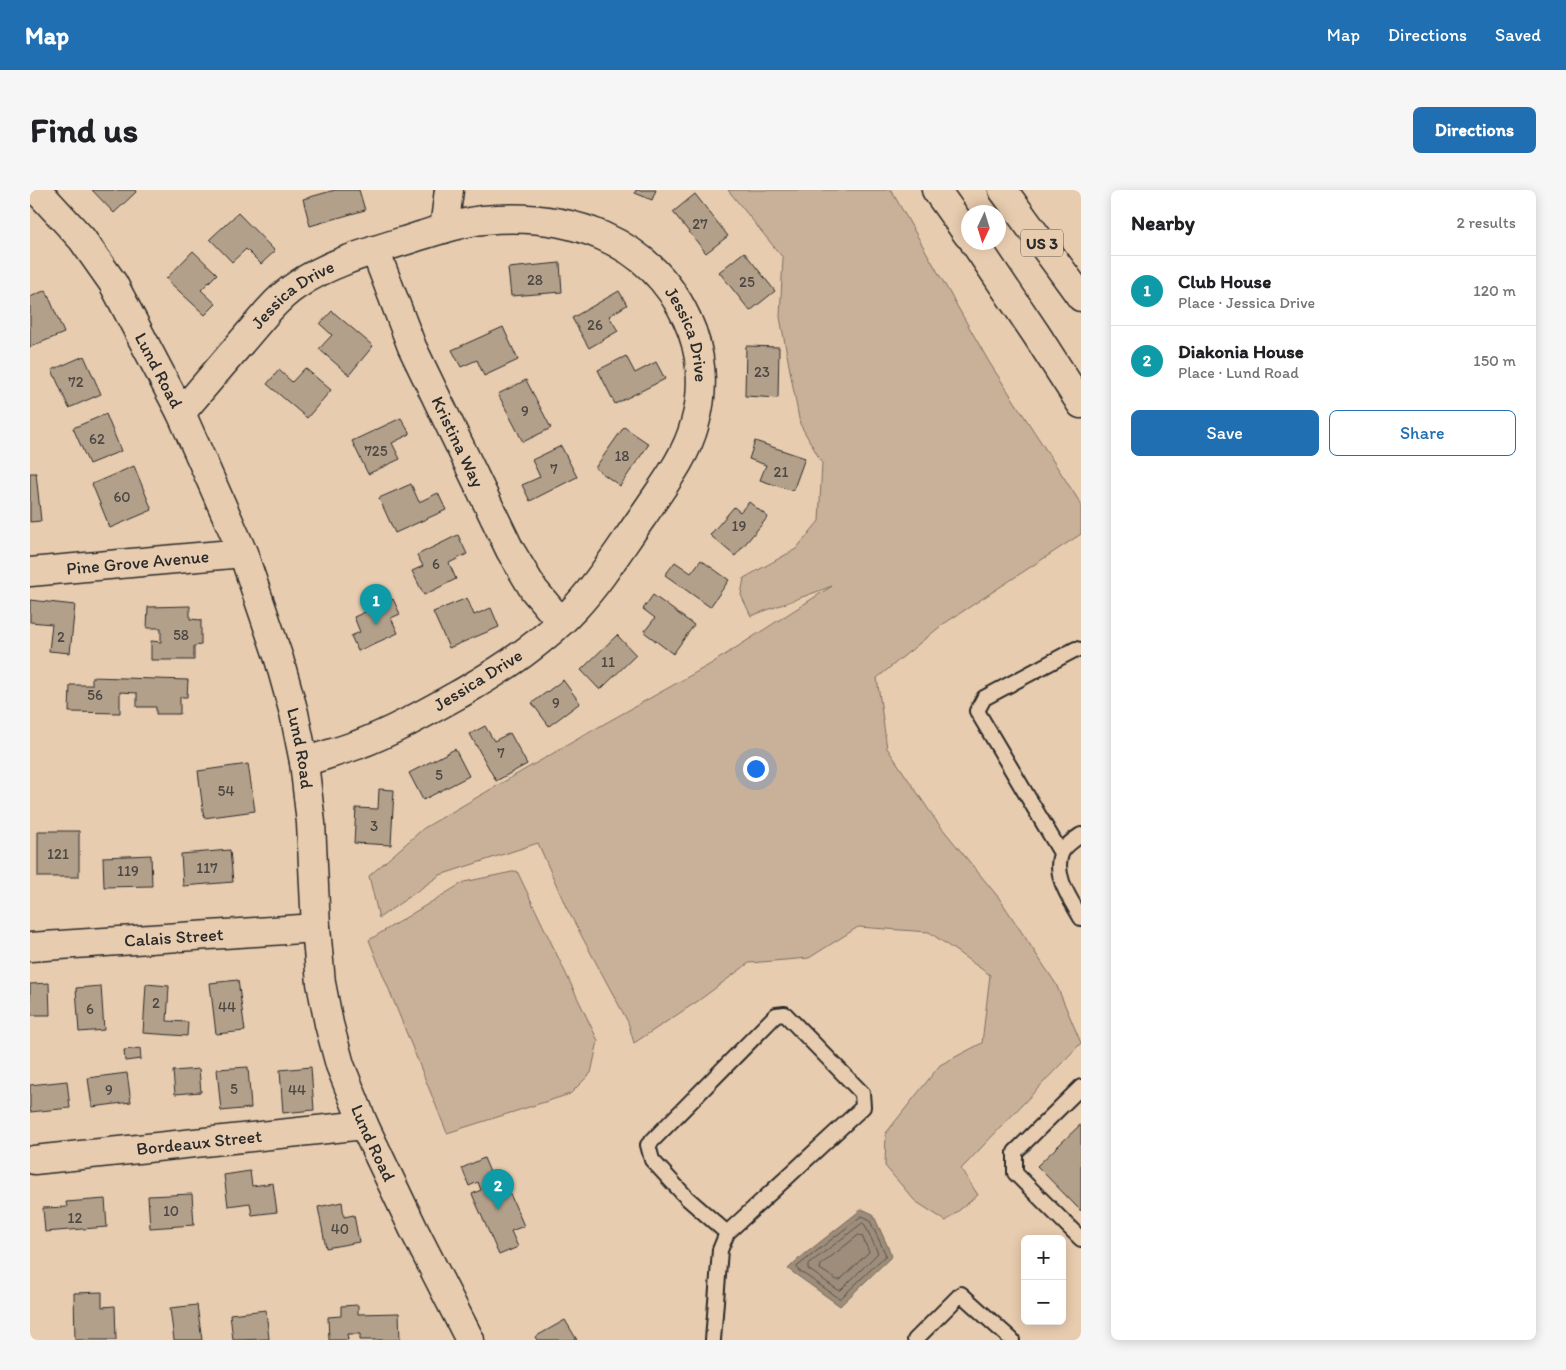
<!DOCTYPE html>
<meta charset="utf-8">
<style>
body{margin:0;font-family:Itim,sans-serif;background:#f6f6f6;color:#202124}
.controls{position:absolute;right:15px;bottom:15px;display:grid;overflow:hidden;border-radius:8px;box-shadow:0 2px 12px #0003}
.controls button{width:45px;height:45px;display:grid;place-items:center;padding:0;border:0;border-bottom:1px solid #e0e0e0;background:#fff;color:#202124;font:25px sans-serif}
.compass{position:absolute;left:931px;top:15px;width:45px;height:45px;border-radius:50%;background:#fff;box-shadow:0 2px 12px #0003;rotate:184deg}
.you{position:absolute;left:725px;top:578px;width:18px;height:18px;margin:-12px;border:4px solid #fff;border-radius:50%;background:#1a73e8;box-shadow:0 0 0 8px #1a73e833}
.badge{display:grid;place-items:center;width:32px;height:32px;border-radius:50%;background:#1f6fb2;color:#fff;font-size:16px;font-weight:700}
.pin{position:absolute;translate:-50% -41px;filter:drop-shadow(0 1px 2px #0008)}
.pin::after{content:'';position:absolute;top:26px;width:18px;height:15px;background:inherit;clip-path:polygon(0 0,100% 0,50% 100%)}
.list{margin:0;padding:0;list-style:none}
h2{display:flex;justify-content:space-between;align-items:center;height:65px;margin:0;padding:0 20px;font-size:21px}
h2 small{font-size:16px;font-weight:400;color:#757577}
.list li{display:grid;grid-template-columns:32px 1fr auto;gap:15px;align-items:center;box-sizing:border-box;height:70px;padding:0 20px;border-top:1px solid #e0e0e0}
.list b{display:block;font-size:19px;white-space:nowrap}
.list p{margin:0;font-size:16px;white-space:nowrap;color:#757577}
.list em{font-size:16px;font-style:normal;color:#757577}
.actions{display:flex;gap:10px;padding:15px 20px}
.actions a{flex:1;padding:11px 0;border:1px solid #1f6fb2;border-radius:8px;text-align:center;font-size:18px;color:#1f6fb2}
.actions .main{background:#1f6fb2;color:#fff}
.map{position:relative;flex:none;width:1051px;height:1150px;overflow:hidden;border-radius:8px}
header{display:flex;align-items:center;gap:30px;box-sizing:border-box;height:70px;padding:0 25px;background:#1f6fb2;color:#fff}
header strong{font-size:24px}
nav{display:flex;gap:28px;margin-inline-start:auto;font-size:18px}
.intro{display:flex;align-items:center;justify-content:space-between;box-sizing:border-box;height:120px;padding:0 30px}
h1{margin:0;font-size:35px}
.button{padding:12px 22px;border-radius:8px;background:#1f6fb2;color:#fff;font-size:18px;font-weight:700}
main{display:flex;gap:30px;padding:0 30px}
aside{flex:1;background:#fff;border-radius:8px;box-shadow:0 2px 12px #0003}
.map>svg:first-child{display:block}
.green{fill:#c9b199;stroke:#7a6e62}
.water{fill:#9d8d7a;stroke:#6f665a}
.lines{fill:none;stroke-linecap:round;stroke-linejoin:round}
.shore{stroke:#59524b;stroke-width:1}
.building{fill:#b3a08b;stroke:#2b2b2b}
.service-casing{stroke:#2b2b2b;stroke-width:18}
.minor-casing{stroke:#2b2b2b;stroke-width:31}
.tertiary-casing{stroke:#2b2b2b;stroke-width:31}
.motorway-casing{stroke:#2b2b2b;stroke-width:31}
.service{stroke:#e8ccaf;stroke-width:14}
.minor{stroke:#e8ccaf;stroke-width:28}
.tertiary{stroke:#e8ccaf;stroke-width:28}
.motorway{stroke:#e8ccaf;stroke-width:28}
.labels{text-anchor:middle;dominant-baseline:central;stroke-width:4;stroke-linejoin:round;paint-order:stroke}
.number-label{font-size:15px;fill:#4d4843}
.shield{fill:#e8ccaf;stroke:#645b53;stroke-width:1}
.shield-label{font-size:16px;font-weight:bold;fill:#2b2b2b}
.street-label{font-size:18px;fill:#2b2b2b;stroke:#e8ccaf}
</style>
<header>
<strong>Map</strong>
<nav><a>Map</a><a>Directions</a><a>Saved</a></nav>
</header>
<div class="intro"><h1>Find us</h1><a class="button">Directions</a></div>
<main>
<div class="map">
<svg width="1051" height="1150" viewBox="0 0 1051 1150">
<rect width="100%" height="100%" fill="#e8ccaf"/>
<filter id="ink" filterUnits="userSpaceOnUse"><feTurbulence type="fractalNoise" baseFrequency=".02" numOctaves="2"/><feDisplacementMap in="SourceGraphic" scale="10" xChannelSelector="R" yChannelSelector="G"/><feConvolveMatrix kernelMatrix="1 2 1 2 8 2 1 2 1" color-interpolation-filters="sRGB"/></filter>
<g filter="url(#ink)">
<!-- green -->
<path class="green" d="M698 0H861L959 172 1051 314V344L912 435 847 488 857 558 907 632 969 708 1026 794 1051 853 931 979 948 1005 916 1031 885 1011 855 976 856 943 910 875 952 853 960 785 899 742 828 737 779 768 719 773 668 811 604 853 598 832 536 717 508 653 410 685 349 728 339 686 394 638 565 539 679 475 802 396 721 426 711 405 714 388 766 359 789 331 792 273 770 234 750 127 753 68Z
M487 681 568 851 561 883 540 904 417 943 339 750 434 692Z"/>
<!-- water -->
<path class="water" d="M832 1019 843 1024 862 1066 810 1116 758 1079 766 1071Z"/>
<g class="lines">
<!-- shore -->
<path class="shore" d="M832 1026 839 1029 856 1065 811 1108H809L768 1080 767 1077Z
M833 1033 835 1035 848 1063 811 1100H808L778 1079V1075Z
M829 1045 832 1046 839 1062 810 1090H807L790 1079 791 1075Z"/>
</g>
<!-- building -->
<path class="building" d="M62 0H105L106 2 84 23Z
M305 0H329L335 20 280 36 273 9Z
M606 0H626L622 10 605 3Z
M665 4 698 46 676 63 643 22Z
M208 23 245 61 231 74 216 59 202 72 180 49Z
M163 61 187 84 171 100 186 114 175 125 136 89Z
M714 62 745 101 720 121 689 82Z
M530 73 532 102 481 106 478 78Z
M16 100 34 143 0 157V107Z
M589 101 597 115 579 126 588 141 559 158 542 128Z
M302 121 343 156 319 185 289 159 302 145 290 134Z
M473 137 488 170 454 186 447 170 431 177 422 160Z
M716 156 749 157 748 208 715 206Z
M54 166 71 204 39 218 22 180Z
M596 166 605 183 626 172 635 189 585 214 568 180Z
M275 178 301 200 277 228 237 194 249 180 262 192Z
M496 190 521 238 493 252 468 204Z
M76 224 91 261 59 274 43 238Z
M371 228 380 244 362 253 370 269 338 284 322 251Z
M594 237 619 254 590 296 565 278Z
M725 251 775 268 763 301 730 290 736 275 719 269Z
M531 256 547 287 500 311 492 295 510 287 502 270Z
M104 276 122 320 80 338 62 294Z
M0 283H6L11 331 0 332Z
M381 294 389 312 408 303 416 320 365 343 349 308Z
M719 312 738 327 705 366 680 345 704 317 710 322Z
M428 345 437 364 419 373 426 389 394 405 382 381 393 376 387 365Z
M671 370 699 390 680 417 635 385 645 372 661 383Z
M623 405 664 435 643 464 614 442 625 428 613 419Z
M437 408 444 425 461 418 469 437 419 458 403 422Z
M363 409 370 424 361 428 368 443 328 461 321 446 330 442 324 427Z
M0 410 45 415 40 463 19 461 22 434 0 432Z
M160 416V429L171 430V455L164 456V470H121V451L131 452V438H117L118 417Z
M587 445 606 465 570 500 551 480Z
M62 487 158 490 157 507H150V524H126V517H107V503L90 502V523L39 522 40 495H62Z
M533 490 550 513 519 536 502 513Z
M455 536 464 551 480 543 497 574 466 591 440 544Z
M425 559 439 586 393 610 379 583Z
M218 574 225 621 174 628 168 581Z
M349 599 364 600 361 655 324 653 326 618 348 619Z
M8 641H49V687H8Z
M200 660 203 692 153 696 151 664Z
M121 665 122 696 74 697 73 667Z
M208 790 215 841 186 844 180 793Z
M19 793 20 825H0V794Z
M116 794 139 796 137 831 158 832 157 846 113 843Z
M71 796 74 840 49 842 46 798Z
M110 858 111 869 95 871 94 860Z
M218 877 221 918 191 921 187 879Z
M281 877 284 920 253 923 250 880Z
M169 879 171 902 145 904 143 881Z
M97 883 101 912 62 917 58 888Z
M37 891 40 918 0 922V895Z
M1051 934V1021L1007 976Z
M454 968 465 994 474 990 494 1036 481 1041 488 1057 469 1065 442 1004 451 1000 448 992 439 996 432 978Z
M220 981 222 996 243 993 247 1022 222 1025 220 1013 198 1016 194 985Z
M162 1004 164 1035 120 1038 118 1006Z
M75 1009 77 1037 15 1042 13 1018 37 1017 36 1012Z
M312 1012 314 1027 324 1025 329 1052 296 1058 288 1017Z
M72 1102V1117L85 1116 86 1150H45L44 1103Z
M167 1115 172 1150H144L140 1118Z
M328 1115V1124L369 1123 370 1150H330V1144H317L318 1150H299L298 1127 311 1126V1116Z
M236 1120 239 1149 203 1150 200 1124Z
M535 1130 547 1150H507L505 1147Z"/>
<g class="lines">
<defs>
<path id="service" d="M1051 645C1045 649 1034 656 1031 664 1023 686 1041 710 1051 728
M1031 663 947 521 954 508 1046 459 1051 460
M1051 897 985 962V983L1051 1049
M683 1150 690 1060 697 1043 833 917 832 903 755 824 746 825 618 955 622 970 657 1008 697 1043
M885 1150 931 1104 982 1150"/>
<g id="minor">
<path d="M414 39 419 0"/>
<path id="s1" d="M345 60 382 157 480 360 504 400 531 432"/>
<path id="s2" d="M151 223 238 121C247 111 256 102 267 95 301 71 353 58 393 45 412 39 433 32 453 30 537 22 620 48 657 129 672 161 675 199 665 233 656 268 632 297 613 326 591 357 571 390 546 417 514 452 474 478 433 502 399 521 364 541 327 555 310 561 292 566 274 572"/>
<path id="s3" d="M0 382 213 363"/>
<path id="s4" d="M0 757 286 738"/>
<path id="s5" d="M4 970 334 935"/>
</g>
<g id="tertiary">
<path id="s6" d="M7 0 52 49 83 93 151 223 213 363 249 469 264 523 274 572 281 633 286 738 291 793 299 834 310 875 334 935 384 1040 440 1150"/>
</g>
<path id="motorway" d="M906 0 938 45
M973 0 1051 107
M944 52 1006 144 1051 214"/>
</defs>
<!-- service casing -->
<use href="#service" class="service-casing"/>
<!-- minor casing -->
<use href="#minor" class="minor-casing"/>
<!-- tertiary casing -->
<use href="#tertiary" class="tertiary-casing"/>
<!-- motorway casing -->
<use href="#motorway" class="motorway-casing"/>
<!-- service -->
<use href="#service" class="service"/>
<!-- minor -->
<use href="#minor" class="minor"/>
<!-- tertiary -->
<use href="#tertiary" class="tertiary"/>
<!-- motorway -->
<use href="#motorway" class="motorway"/>
</g>
</g>
<g class="labels">
<!-- number labels -->
<g class="number-label">
<text x="670" y="34">27</text>
<text x="505" y="90">28</text>
<text x="717" y="92">25</text>
<text x="565" y="135">26</text>
<text x="732" y="182">23</text>
<text x="46" y="192">72</text>
<text x="495" y="221">9</text>
<text x="67" y="249">62</text>
<text x="346" y="261">725</text>
<text x="592" y="266">18</text>
<text x="524" y="279">7</text>
<text x="751" y="282">21</text>
<text x="92" y="307">60</text>
<text x="709" y="336">19</text>
<text x="406" y="374">6</text>
<text x="151" y="445">58</text>
<text x="31" y="447">2</text>
<text x="578" y="472">11</text>
<text x="65" y="505">56</text>
<text x="526" y="513">9</text>
<text x="471" y="563">7</text>
<text x="409" y="585">5</text>
<text x="196" y="601">54</text>
<text x="344" y="636">3</text>
<text x="28" y="664">121</text>
<text x="177" y="678">117</text>
<text x="98" y="681">119</text>
<text x="126" y="813">2</text>
<text x="197" y="817">44</text>
<text x="60" y="819">6</text>
<text x="204" y="899">5</text>
<text x="79" y="900">9</text>
<text x="267" y="900">44</text>
<text x="141" y="1021">10</text>
<text x="45" y="1028">12</text>
<text x="310" y="1039">40</text>
</g>
<!-- shield labels -->
<rect class="shield" x="991" y="39.5" width="42" height="27" rx="4"/>
<g class="shield-label">
<text x="1012" y="53">US 3</text>
</g>
<!-- street labels -->
<g class="street-label">
<text stroke="none"><textPath href="#s2" startOffset="164">Jessica Drive</textPath></text>
<text stroke="none"><textPath href="#s2" startOffset="629">Jessica Drive</textPath></text>
<text stroke="none"><textPath href="#s6" startOffset="219">Lund Road</textPath></text>
<text stroke="none"><textPath href="#s1" startOffset="209">Kristina Way</textPath></text>
<text stroke="none"><textPath href="#s3" startOffset="108">Pine Grove Avenue</textPath></text>
<text transform="translate(448 490) rotate(-32)">Jessica Drive</text>
<text stroke="none"><textPath href="#s6" startOffset="624">Lund Road</textPath></text>
<text stroke="none"><textPath href="#s4" startOffset="144">Calais Street</textPath></text>
<text stroke="none"><textPath href="#s5" startOffset="166">Bordeaux Street</textPath></text>
<text stroke="none"><textPath href="#s6" startOffset="1029">Lund Road</textPath></text>
</g>
</g>
</svg>
<div class="controls">
<button>+</button>
<button>−</button>
</div>
<svg class="compass" viewBox="-18 -18 36 36"><path d="M0-13l5 13h-10z" fill="#e53935"/><path d="M0 13l5-13h-10z" fill="#757577"/></svg>
<div class="you"></div>
<div class="pin badge" style="left:346px;top:435px;background:#0f9aa8">1</div>
<div class="pin badge" style="left:468px;top:1020px;background:#0f9aa8">2</div>
</div>
<aside>
<h2>Nearby<small>2 results</small></h2>
<ul class="list">
<li><span class="badge" style="background:#0f9aa8">1</span><div><b>Club House</b><p>Place · Jessica Drive</p></div><em>120 m</em></li>
<li><span class="badge" style="background:#0f9aa8">2</span><div><b>Diakonia House</b><p>Place · Lund Road</p></div><em>150 m</em></li>
</ul>
<div class="actions"><a class="main">Save</a><a>Share</a></div>
</aside>
</main>
